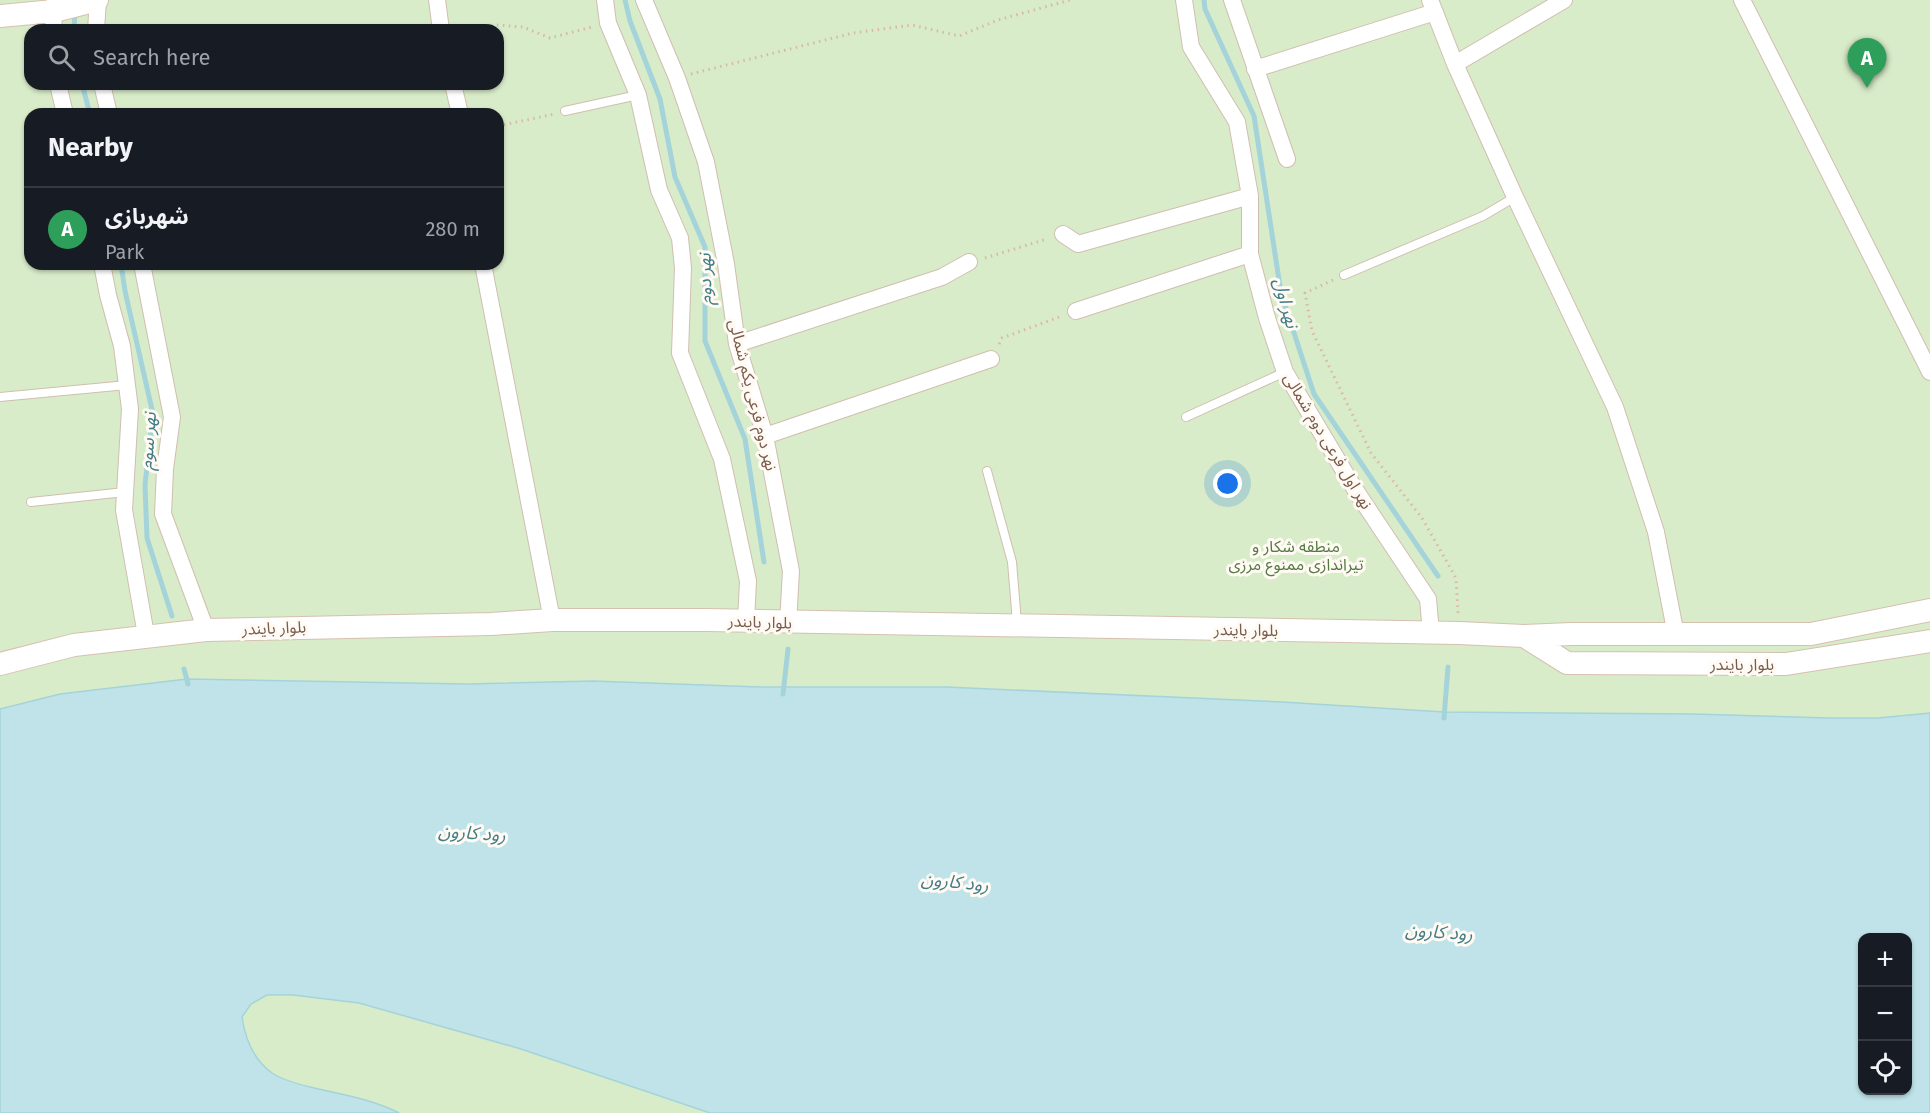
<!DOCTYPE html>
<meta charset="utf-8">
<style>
body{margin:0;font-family:"Fira Sans","Noto Sans Arabic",sans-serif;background:#20242c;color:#f1f3f6}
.controls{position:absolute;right:18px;bottom:18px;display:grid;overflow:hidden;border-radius:12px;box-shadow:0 2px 4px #0004}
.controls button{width:54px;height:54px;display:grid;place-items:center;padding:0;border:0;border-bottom:2px solid #363941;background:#171b24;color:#f1f3f6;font:30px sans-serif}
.you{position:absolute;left:1228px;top:484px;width:21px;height:21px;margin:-15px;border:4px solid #fff;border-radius:50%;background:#1a73e8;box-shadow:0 0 0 9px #1a73e833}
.badge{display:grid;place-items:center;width:39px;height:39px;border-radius:50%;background:#e76f51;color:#fff;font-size:20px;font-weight:700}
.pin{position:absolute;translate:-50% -50px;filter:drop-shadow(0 2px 3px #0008)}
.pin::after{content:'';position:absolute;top:32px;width:21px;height:18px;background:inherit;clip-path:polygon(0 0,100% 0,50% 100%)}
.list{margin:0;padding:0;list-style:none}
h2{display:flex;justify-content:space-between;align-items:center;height:78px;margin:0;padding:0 24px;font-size:26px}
h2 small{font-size:20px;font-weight:400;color:#9ea1a6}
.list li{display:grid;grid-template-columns:39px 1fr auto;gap:18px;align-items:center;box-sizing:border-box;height:84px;padding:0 24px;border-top:2px solid #363941}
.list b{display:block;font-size:22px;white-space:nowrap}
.list p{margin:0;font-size:20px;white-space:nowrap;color:#9ea1a6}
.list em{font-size:20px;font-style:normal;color:#9ea1a6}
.icon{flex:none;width:33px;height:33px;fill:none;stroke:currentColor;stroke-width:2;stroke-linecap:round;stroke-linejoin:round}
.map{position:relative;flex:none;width:1930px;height:1113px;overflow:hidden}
.search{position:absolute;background:#171b24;box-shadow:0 2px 4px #0004;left:24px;top:24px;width:480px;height:66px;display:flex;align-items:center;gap:15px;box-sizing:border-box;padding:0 21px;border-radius:18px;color:#9ea1a6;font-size:22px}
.panel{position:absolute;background:#171b24;box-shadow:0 2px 4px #0004;left:24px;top:108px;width:480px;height:162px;border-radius:18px}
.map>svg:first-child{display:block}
.green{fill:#d8ecc9;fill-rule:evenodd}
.water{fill:#bfe3e8;stroke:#a5d3da;stroke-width:1.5;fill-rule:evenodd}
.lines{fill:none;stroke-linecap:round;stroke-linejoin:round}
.stream{stroke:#a5d3da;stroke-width:5}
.lane-casing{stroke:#d1beb0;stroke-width:10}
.street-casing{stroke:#d1beb0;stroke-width:18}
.secondary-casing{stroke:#d6c0b0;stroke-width:24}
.path{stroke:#d9b8a5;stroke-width:3;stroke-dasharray:1.5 4.5;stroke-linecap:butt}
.lane{stroke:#fff;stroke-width:8}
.street{stroke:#fff;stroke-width:16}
.secondary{stroke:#fff;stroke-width:22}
.labels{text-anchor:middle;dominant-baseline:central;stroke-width:6;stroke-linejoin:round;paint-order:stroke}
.street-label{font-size:16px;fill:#7a5c4d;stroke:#fffaf3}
.park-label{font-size:16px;fill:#537a41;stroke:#fffaf3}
.water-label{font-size:18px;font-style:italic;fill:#437c86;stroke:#fffaf3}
</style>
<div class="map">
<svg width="1930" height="1113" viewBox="0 0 1930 1113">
<rect width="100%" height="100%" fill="#fdf6ec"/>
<!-- green -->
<path class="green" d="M0 0H1930V1113H0ZM30 30H498V84H30ZM30 114H498V264H30ZM1862 938H1908V1090H1862Z"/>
<!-- water -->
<path class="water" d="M187 679 466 684 593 681 760 687H946L1282 702 1444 712 1692 714 1829 718H1878L1930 713V1113H710L521 1049 359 1003 293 995H267L251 1004 242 1017C245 1038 254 1060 272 1073 282 1080 298 1084 310 1087 340 1094 372 1099 399 1113H0V709L60 694ZM1862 938H1908V1090H1862Z"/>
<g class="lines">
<!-- stream -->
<path class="stream" d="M625 0 630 21 660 99 675 177 705 247V341L745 439 764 562
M1204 0 1205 9 1254 116 1281 293 1314 394 1438 576
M74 30 75 11
M82 84 90 114
M121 264 125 291 153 414 145 485 147 538 172 616
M184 669 188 684
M783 694 788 649
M1444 718 1448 667"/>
<defs>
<path id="lane" d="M565 111 638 95
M1344 275 1483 216 1515 197
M0 397 127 385
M1186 417 1285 372
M987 471 1012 562 1017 623
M31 502 125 492"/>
<path id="street" d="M437 0 441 30
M605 0 608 23 638 95 659 190 680 238 683 268 680 353 722 459 748 581 746 621
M644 0 677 78 706 162 726 264 737 344 765 436 791 571 788 623
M1184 0 1191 47 1237 122 1250 196V254L1267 318 1285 372 1356 491 1428 599 1431 633
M1232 0 1287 159
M1430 0 1455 64 1515 197 1615 407 1656 532 1676 635
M1742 0 1930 372
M53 30 55 1
M96 30 98 0
M1455 64 1564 0
M1255 69 1435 12
M58 84 65 114
M102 84 109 114
M453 84 460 114
M1063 234 1078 244 1250 196
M102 264 108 295 122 346 130 409 124 510 146 635
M142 264 172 417 165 469 163 514 206 630
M483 264 552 620
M1076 311 1250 254
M737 344 942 277 969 262
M765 436 991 359"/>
<path id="secondary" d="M0 16 54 11 97 0
M1524 636 1567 663 1786 664 1930 641
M0 664 74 645 206 630 491 624 552 620H706L1459 633 1524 636 1571 634H1811L1930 610"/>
</defs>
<!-- lane casing -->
<use href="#lane" class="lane-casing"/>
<!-- street casing -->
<use href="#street" class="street-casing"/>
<!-- secondary casing -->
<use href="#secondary" class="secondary-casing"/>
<!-- path -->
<path class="path" d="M455 28 496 25 523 27 550 38 592 27
M691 74 853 33 912 25 959 36 998 20 1070 0
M498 126 555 114
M985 258 1047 239
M1333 280 1305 293 1312 331 1371 453 1422 518 1456 578 1458 613
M999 344 1002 338 1062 316"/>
<!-- lane -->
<use href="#lane" class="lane"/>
<!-- street -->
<use href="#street" class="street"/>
<!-- secondary -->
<use href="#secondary" class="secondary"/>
</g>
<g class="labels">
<!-- street labels -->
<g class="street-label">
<text transform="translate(753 395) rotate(76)">نهر دوم فرعی یکم شمالی</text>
<text transform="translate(1328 441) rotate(59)">نهر اول فرعی دوم شمالی</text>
<text transform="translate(760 622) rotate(2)">بلوار بایندر</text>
<text transform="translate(274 628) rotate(-2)">بلوار بایندر</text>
<text transform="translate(1246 630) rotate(1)">بلوار بایندر</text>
<text x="1742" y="664">بلوار بایندر</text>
</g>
<!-- park labels -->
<g class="park-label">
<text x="1296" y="546">منطقه شکار و<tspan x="1296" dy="18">تیراندازی ممنوع مرزی</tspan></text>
</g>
<!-- water labels -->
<g class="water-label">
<text transform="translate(705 279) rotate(-91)">نهر دوم</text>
<text transform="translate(1286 303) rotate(75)">نهر اول</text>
<text transform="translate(148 441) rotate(-86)">نهر سوم</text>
<text transform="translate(472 833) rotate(4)">رود کارون</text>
<text transform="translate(955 882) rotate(6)">رود کارون</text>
<text transform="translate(1439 932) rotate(4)">رود کارون</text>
</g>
</g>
</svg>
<div class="controls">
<button>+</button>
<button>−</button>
<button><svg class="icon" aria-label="locate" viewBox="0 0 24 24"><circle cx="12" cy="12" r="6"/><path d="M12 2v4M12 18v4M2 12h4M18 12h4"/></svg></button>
</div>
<div class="you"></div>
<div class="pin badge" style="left:1867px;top:88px;background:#2e9e5b">A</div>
<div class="search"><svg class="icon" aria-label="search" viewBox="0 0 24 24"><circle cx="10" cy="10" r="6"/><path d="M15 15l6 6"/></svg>Search here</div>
<section class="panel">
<h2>Nearby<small></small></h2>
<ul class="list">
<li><span class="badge" style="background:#2e9e5b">A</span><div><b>شهربازی</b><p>Park</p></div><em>280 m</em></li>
</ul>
</section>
</div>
